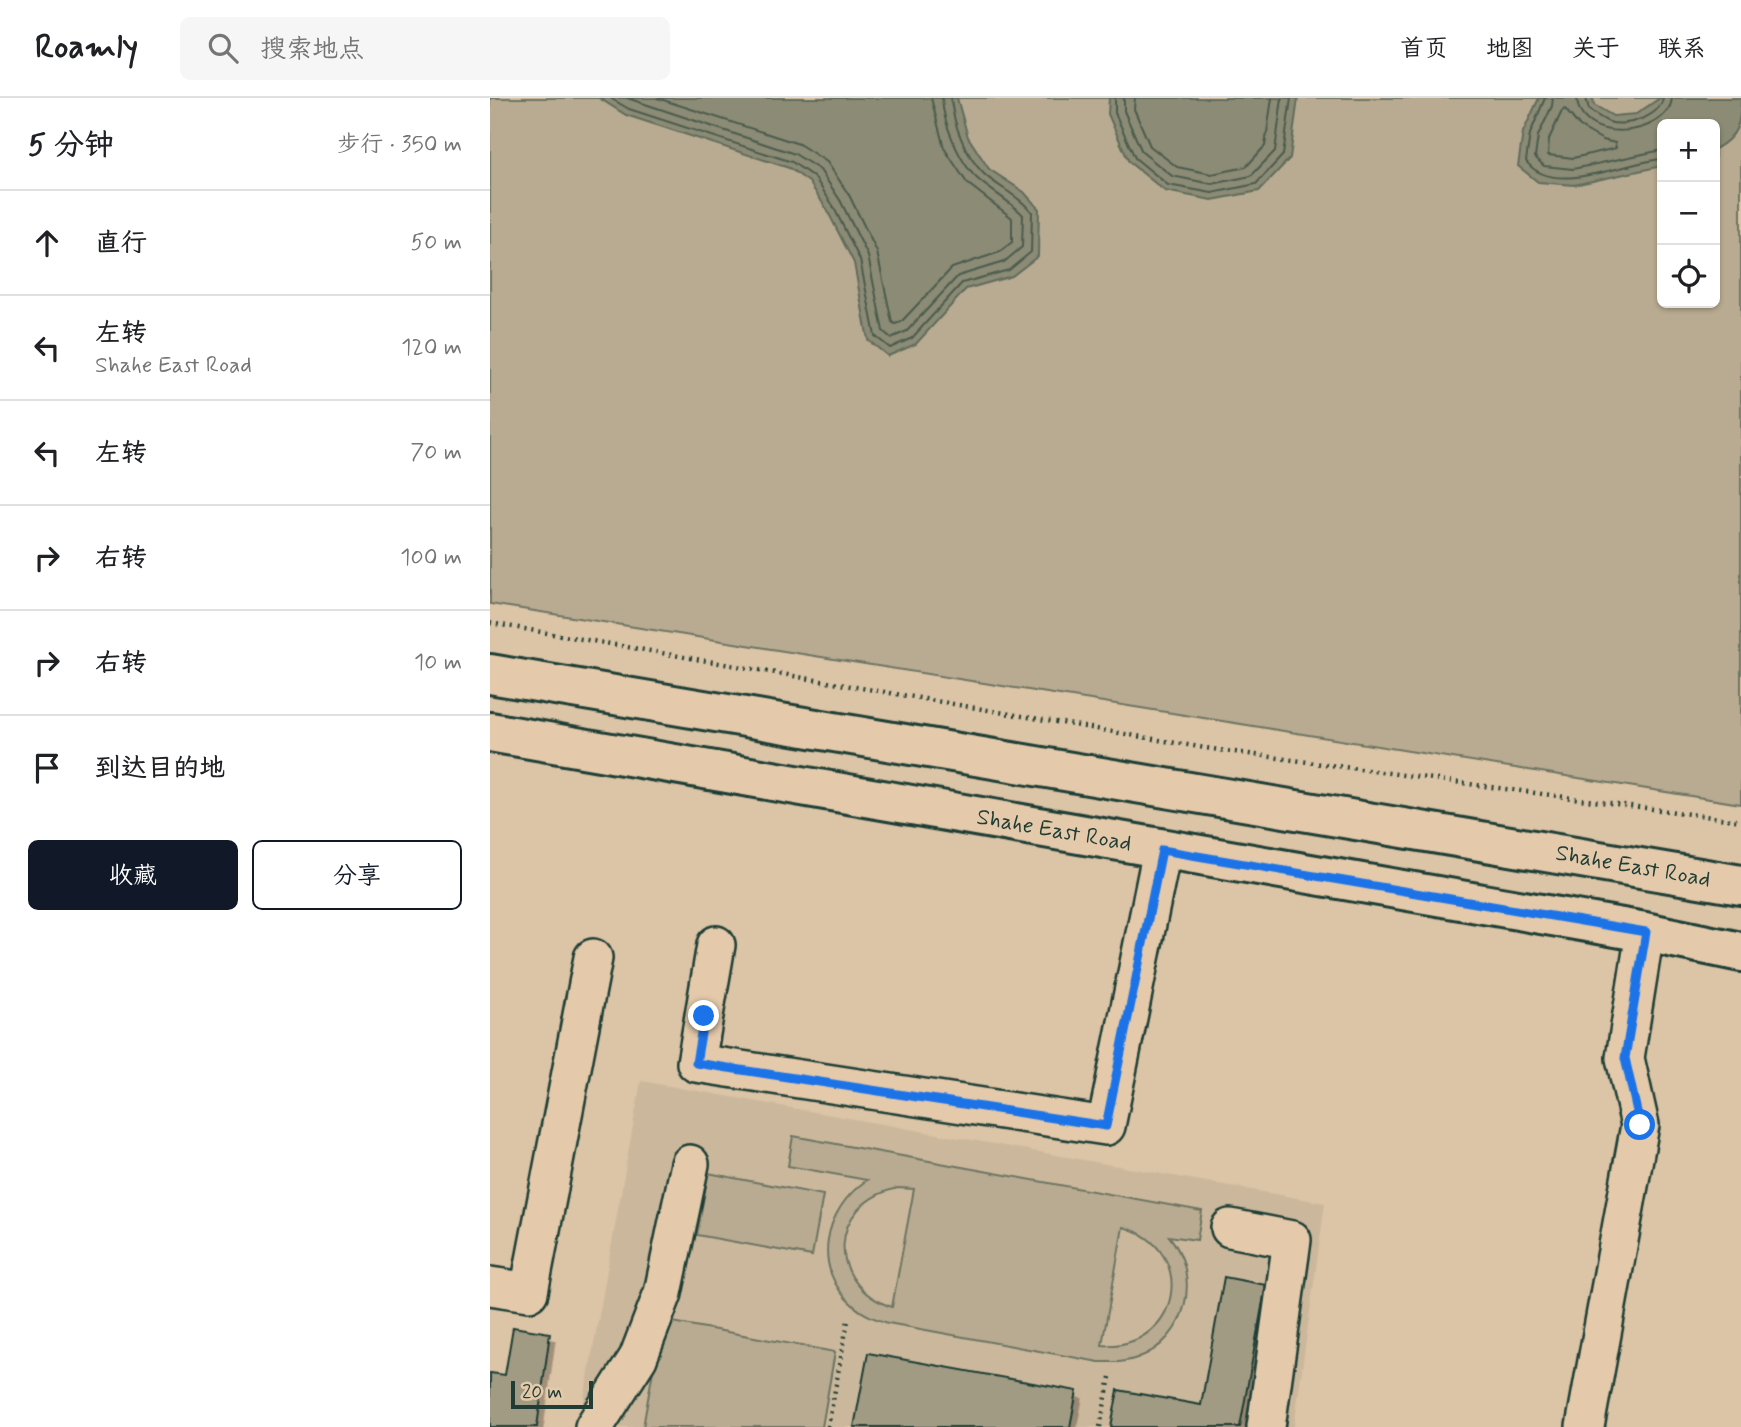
<!DOCTYPE html>
<html lang="zh">
<meta charset="utf-8">
<style>
body{margin:0;font-family:Mynerve,"LXGW WenKai TC",sans-serif;background:#f6f6f6;color:#202124}
.controls{position:absolute;right:21px;top:21px;display:grid;overflow:hidden;border-radius:10px;box-shadow:0 2px 5px #0004}
.controls button{width:63px;height:63px;display:grid;place-items:center;padding:0;border:0;border-bottom:2px solid #e0e0e0;background:#fff;color:#202124;font:35px sans-serif}
.scale{position:absolute;left:21px;bottom:18px;width:82px;box-sizing:border-box;padding-left:7px;border:4px solid #1f3d34;border-top:0;font-size:19px;line-height:24px;white-space:nowrap;color:#1f3d34;-webkit-text-stroke:5px #e4caab;paint-order:stroke}
.stop{position:absolute;width:21px;height:21px;margin:-16px;border:5px solid #1a73e8;border-radius:50%;background:#fff}
.stop.end{background:#1a73e8;border-color:#fff;box-shadow:0 2px 7px #0008}
.list{margin:0;padding:0;list-style:none}
h2{display:flex;justify-content:space-between;align-items:center;height:91px;margin:0;padding:0 28px;font-size:30px}
h2 small{font-size:23px;font-weight:400;color:#757577}
.list li{display:grid;grid-template-columns:46px 1fr auto;gap:21px;align-items:center;box-sizing:border-box;height:105px;padding:0 28px;border-top:2px solid #e0e0e0}
.list b{display:block;font-size:26px;white-space:nowrap}
.list p{margin:0;font-size:23px;white-space:nowrap;color:#757577}
.list em{font-size:23px;font-style:normal;color:#757577}
.actions{display:flex;gap:14px;padding:21px 28px}
.actions a{flex:1;padding:16px 0;border:2px solid #111827;border-radius:10px;text-align:center;font-size:24px;color:#111827}
.actions .main{background:#111827;color:#fff}
.icon{flex:none;width:38px;height:38px;fill:none;stroke:currentColor;stroke-width:2;stroke-linecap:round;stroke-linejoin:round}
.map{position:relative;flex:none;width:1251px;height:1329px;overflow:hidden}
header{display:flex;align-items:center;gap:42px;box-sizing:border-box;height:98px;padding:0 35px;background:#fff;border-bottom:2px solid #e0e0e0}
header strong{font-size:33px}
nav{display:flex;gap:38px;margin-inline-start:auto;font-size:24px}
.search{width:490px;height:63px;background:#f6f6f6;display:flex;align-items:center;gap:18px;box-sizing:border-box;padding:0 24px;border-radius:10px;color:#757577;font-size:26px}
main{display:flex}
aside{flex:1;background:#fff}
.map>svg:first-child{display:block}
.built{fill:#cbb89c}
.green{fill:#b9ab91;stroke:#6c7462;stroke-width:2;fill-rule:evenodd}
.water{fill:#8c8b75;stroke:#606c5b;stroke-width:2}
.lines{fill:none;stroke-linecap:round;stroke-linejoin:round}
.shore{stroke:#4b5c4e;stroke-width:2}
.building{fill:#a29b83;stroke:#1f3d34;stroke-width:2;filter:url(#shadow)}
.minor-casing{stroke:#1f3d34;stroke-width:42}
.major-casing{stroke:#1f3d34;stroke-width:44}
.path{stroke:#1f3d34;stroke-width:4.5;stroke-dasharray:2 5;stroke-linecap:butt}
.minor{stroke:#e4caab;stroke-width:37}
.major{stroke:#e4caab;stroke-width:38}
.route{stroke:#1a73e8;stroke-width:9}
.labels{text-anchor:middle;dominant-baseline:central;stroke-width:5;stroke-linejoin:round;paint-order:stroke}
.street-label{font-size:23px;fill:#1f3d34;stroke:#e4caab}
</style>
<header>
<strong>Roamly</strong>
<div class="search"><svg class="icon" aria-label="search" viewBox="0 0 24 24"><circle cx="10" cy="10" r="6"/><path d="M15 15l6 6"/></svg>搜索地点</div>
<nav><a>首页</a><a>地图</a><a>关于</a><a>联系</a></nav>
</header>
<main>
<aside>
<h2>5 分钟<small>步行 · 350 m</small></h2>
<ul class="list">
<li><svg class="icon" aria-label="ahead" viewBox="0 0 24 24"><path d="M12 20V5M6 11l6-6 6 6"/></svg><div><b>直行</b></div><em>50 m</em></li>
<li><svg class="icon" aria-label="left" viewBox="0 0 24 24"><path d="M17 20v-9H6M10 6l-5 5 5 5"/></svg><div><b>左转</b><p>Shahe East Road</p></div><em>120 m</em></li>
<li><svg class="icon" aria-label="left" viewBox="0 0 24 24"><path d="M17 20v-9H6M10 6l-5 5 5 5"/></svg><div><b>左转</b></div><em>70 m</em></li>
<li><svg class="icon" aria-label="right" viewBox="0 0 24 24"><path d="M7 20v-9h11M14 6l5 5-5 5"/></svg><div><b>右转</b></div><em>100 m</em></li>
<li><svg class="icon" aria-label="right" viewBox="0 0 24 24"><path d="M7 20v-9h11M14 6l5 5-5 5"/></svg><div><b>右转</b></div><em>10 m</em></li>
<li><svg class="icon" aria-label="arrive" viewBox="0 0 24 24"><path d="M6 21V4h12l-3 4 3 4H6"/></svg><div><b>到达目的地</b></div></li>
</ul>
<div class="actions"><a class="main">收藏</a><a>分享</a></div>
</aside>
<div class="map">
<svg width="1251" height="1329" viewBox="0 0 1251 1329">
<defs>
<filter id="shadow"><feDropShadow dx="4.5" dy="8" stdDeviation="0" flood-color="#0004"/></filter>
</defs>
<rect width="100%" height="100%" fill="#dcc4a6"/>
<filter id="ink" filterUnits="userSpaceOnUse"><feTurbulence type="fractalNoise" baseFrequency=".0143" numOctaves="2"/><feDisplacementMap in="SourceGraphic" scale="14" xChannelSelector="R" yChannelSelector="G"/><feConvolveMatrix kernelMatrix="1 2 1 2 8 2 1 2 1" color-interpolation-filters="sRGB"/></filter>
<g filter="url(#ink)">
<!-- built -->
<path class="built" d="M151 983 835 1105 804 1329H89Z"/>
<!-- green -->
<path class="green" d="M0 0H1251V706L0 506ZM1172 26H1225V205H1172Z
M303 1038 712 1113 707 1142 679 1138C712 1178 698 1242 647 1260 635 1265 622 1264 609 1264L398 1225C386 1221 374 1217 364 1208 320 1171 334 1111 377 1082L298 1068ZM408 1090 424 1091 402 1209C335 1186 338 1105 408 1090ZM633 1129C709 1150 691 1252 612 1247Z
M218 1075 333 1097 322 1158 207 1137Z
M172 1222 345 1254 332 1329H153Z"/>
<!-- water -->
<path class="water" d="M109 0H467L478 39 499 71 534 94 549 111 548 158 522 178 476 191 426 246 398 258 378 242 364 165 336 110 319 84 299 70 136 17Z
M619 0H808L800 60 769 93 722 102 675 93 639 64 618 16Z
M1049 0H1103L1104 7 1123 18 1146 16 1170 0H1251C1251 24 1248 39 1225 51V26H1172V68L1084 87 1048 84 1028 68 1033 34Z"/>
<g class="lines">
<!-- shore -->
<path class="shore" d="M120 0 139 11 302 64 325 80 342 106 370 162 385 238 400 250 422 240 472 185 519 172 541 154 542 114C527 96 509 90 494 76 475 57 463 26 461 0
M137 0 305 56 330 72 350 102 378 158 393 233 401 240 417 233 468 178 514 164 532 149 533 117C520 103 504 95 490 83 470 67 453 25 452 0
M167 0 309 46 337 64 359 97 387 154 402 224 405 226 411 224 462 170 510 154 522 144V120L477 85 454 50 441 0
M625 0V15L645 60 678 87 722 95 766 86 793 57 801 0
M634 0V13L652 54 682 78 722 86 761 78 785 53 792 0
M645 0 644 11 660 48 687 69 722 76 756 69 775 48 782 0
M1055 0 1040 36 1036 63C1062 100 1135 64 1172 61
M1063 0 1062 8 1048 38 1045 59 1054 68 1083 71 1172 52
M1087 0C1089 49 1179 38 1182 0
M1096 0 1099 12C1105 16 1112 21 1119 24 1135 30 1171 18 1173 0
M1075 11 1090 29 1113 42 1125 45 1126 50 1083 60 1058 57 1059 41 1072 13Z"/>
</g>
<!-- building -->
<path class="building" d="M734 1179 776 1187 750 1329H621L628 1292 711 1307Z
M23 1229 60 1235 47 1329H0V1275L15 1277Z
M378 1255 587 1293 580 1329H364Z"/>
<g class="lines">
<defs>
<path id="minor" d="M226 847 206 965 616 1028 672 752
M740 1130 802 1142 776 1329
M0 1188 39 1194 103 860
M104 1329 148 1260 173 1195 200 1066
M1095 1329 1150 1027 1135 960 1155 834"/>
<path id="major" d="M0 576 1251 787
M0 634 1155 834 1251 854"/>
</defs>
<!-- minor casing -->
<use href="#minor" class="minor-casing"/>
<!-- major casing -->
<use href="#major" class="major-casing"/>
<!-- path -->
<path class="path" d="M0 525 715 650 1251 723
M338 1329 358 1222
M610 1329 620 1279"/>
<!-- minor -->
<use href="#minor" class="minor"/>
<!-- major -->
<use href="#major" class="major"/>
</g>
</g>
<g class="lines" filter="url(#ink)">
<!-- route -->
<path class="route" d="M214 918 206 965 616 1028 672 752 1156 834 1135 960 1150 1027"/>
</g>
<g class="labels">
<!-- street labels -->
<g class="street-label">
<text transform="translate(564 733) rotate(10)">Shahe East Road</text>
<text transform="translate(1143 769) rotate(10)">Shahe East Road</text>
</g>
</g>
</svg>
<div class="controls">
<button>+</button>
<button>−</button>
<button><svg class="icon" aria-label="locate" viewBox="0 0 24 24"><circle cx="12" cy="12" r="6"/><path d="M12 2v4M12 18v4M2 12h4M18 12h4"/></svg></button>
</div>
<div class="scale">20 m</div>
<div class="stop" style="left:1150px;top:1027px"></div>
<div class="stop end" style="left:214px;top:918px"></div>
</div>
</main>
